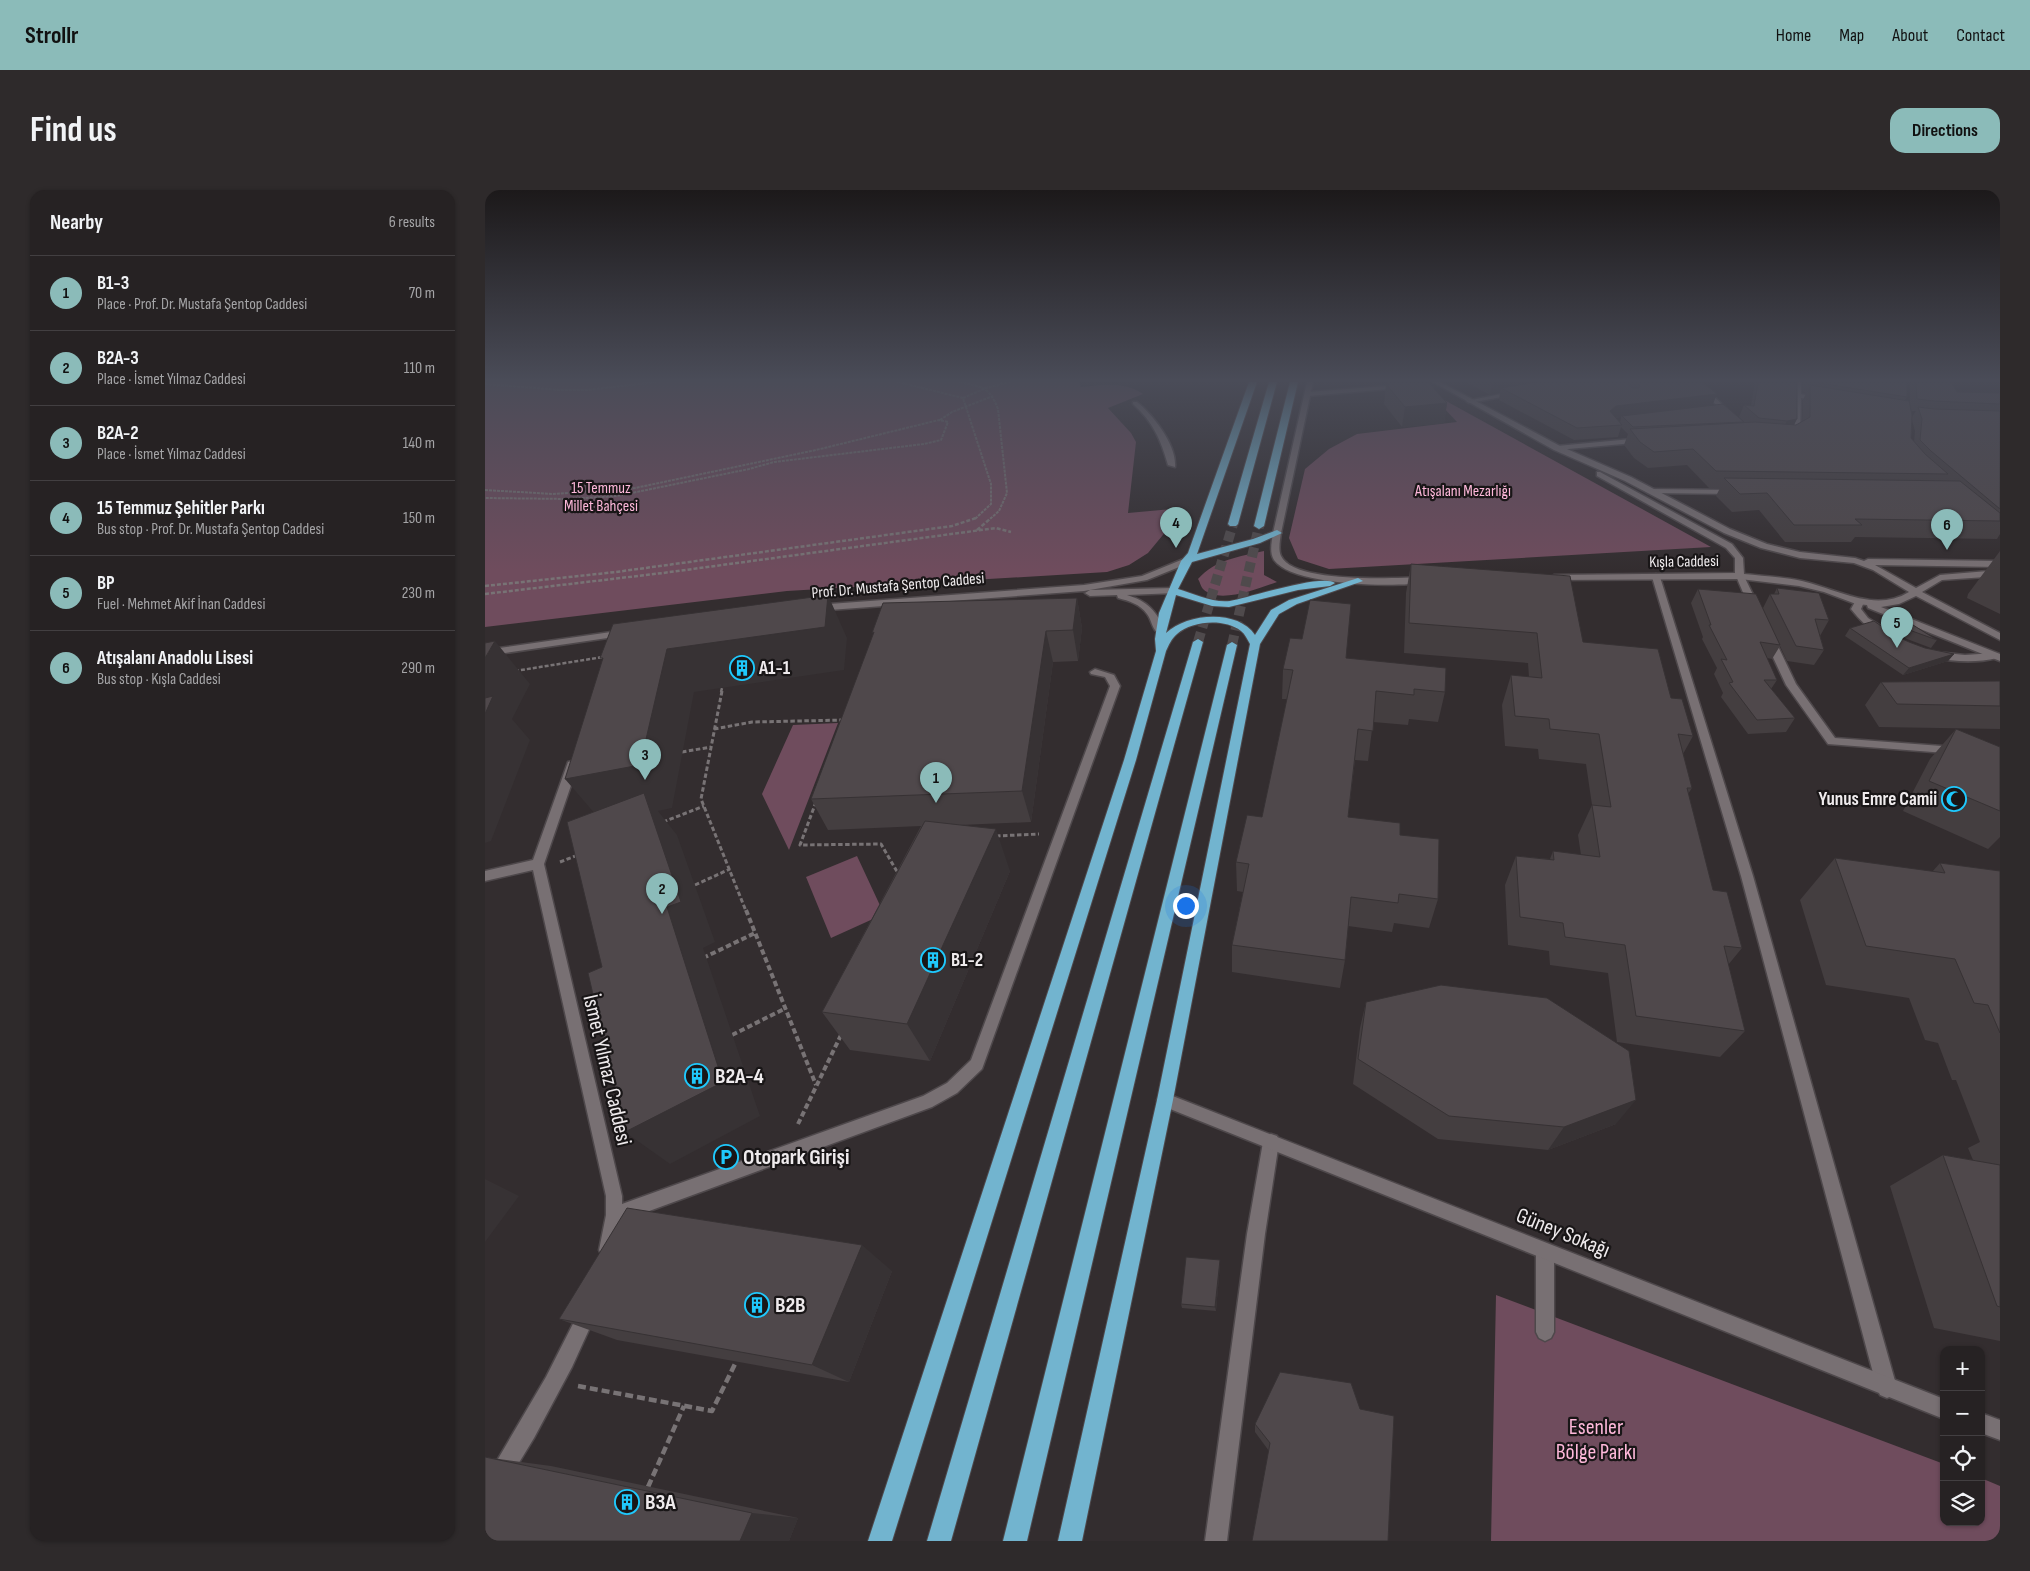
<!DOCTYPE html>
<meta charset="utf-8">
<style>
body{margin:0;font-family:"Sofia Sans Condensed",sans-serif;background:#2e2a2b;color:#f1f3f6}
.controls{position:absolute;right:15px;bottom:15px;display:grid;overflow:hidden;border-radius:10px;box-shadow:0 1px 4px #0004}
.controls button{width:45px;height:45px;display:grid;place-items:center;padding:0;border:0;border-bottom:1px solid #423f41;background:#262223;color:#f1f3f6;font:25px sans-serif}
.you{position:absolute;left:700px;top:715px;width:18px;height:18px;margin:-12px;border:4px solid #fff;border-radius:50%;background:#1a73e8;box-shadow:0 0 0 8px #1a73e833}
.badge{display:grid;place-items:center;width:32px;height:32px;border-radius:50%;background:#8bbbb9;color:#111;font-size:16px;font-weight:700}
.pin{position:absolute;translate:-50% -41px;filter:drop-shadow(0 1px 2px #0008)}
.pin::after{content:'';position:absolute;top:26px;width:18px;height:15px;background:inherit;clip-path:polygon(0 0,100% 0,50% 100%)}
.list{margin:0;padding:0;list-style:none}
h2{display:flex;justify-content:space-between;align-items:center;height:65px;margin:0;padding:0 20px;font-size:21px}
h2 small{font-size:16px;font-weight:400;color:#a4a4a6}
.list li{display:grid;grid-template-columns:32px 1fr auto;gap:15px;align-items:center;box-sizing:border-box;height:75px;padding:0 20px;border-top:1px solid #423f41}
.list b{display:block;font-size:19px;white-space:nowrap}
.list p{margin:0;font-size:16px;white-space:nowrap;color:#a4a4a6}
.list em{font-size:16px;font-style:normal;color:#a4a4a6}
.icon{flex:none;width:28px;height:28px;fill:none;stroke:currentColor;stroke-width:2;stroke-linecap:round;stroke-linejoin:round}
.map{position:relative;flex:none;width:1515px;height:1351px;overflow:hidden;border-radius:15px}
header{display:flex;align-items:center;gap:30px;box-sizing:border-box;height:70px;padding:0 25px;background:#8bbbb9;color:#111}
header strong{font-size:24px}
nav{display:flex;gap:28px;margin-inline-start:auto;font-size:18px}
.intro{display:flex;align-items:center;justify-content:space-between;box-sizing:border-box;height:120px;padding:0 30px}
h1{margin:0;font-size:35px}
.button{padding:12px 22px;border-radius:15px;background:#8bbbb9;color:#111;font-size:18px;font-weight:700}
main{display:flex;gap:30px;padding:0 30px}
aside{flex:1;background:#262223;border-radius:15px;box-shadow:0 1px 4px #0004}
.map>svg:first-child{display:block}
.green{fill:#6f4c5d}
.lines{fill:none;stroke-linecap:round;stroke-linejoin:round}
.trunk-tunnel{stroke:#4f4a4c;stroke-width:10;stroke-dasharray:10 5;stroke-linecap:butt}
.service-casing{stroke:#4e484b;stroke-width:3}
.minor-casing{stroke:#4e484b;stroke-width:3}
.tertiary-casing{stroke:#4e484b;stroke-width:3}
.secondary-casing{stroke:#4e484b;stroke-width:3}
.trunk-casing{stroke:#4e484b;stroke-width:2}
.path-far4{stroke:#787375;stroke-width:2;stroke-dasharray:3 1;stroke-linecap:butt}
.path-far3{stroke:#787375;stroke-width:2.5;stroke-dasharray:4 2;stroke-linecap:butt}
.path-far2{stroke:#787375;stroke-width:3;stroke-dasharray:4.5 2.5;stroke-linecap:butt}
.path-far1{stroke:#787375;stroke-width:4;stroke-dasharray:5.5 3;stroke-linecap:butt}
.path{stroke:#787375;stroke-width:4.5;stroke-dasharray:8 4;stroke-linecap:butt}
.service{fill:#787073;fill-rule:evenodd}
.minor{fill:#787073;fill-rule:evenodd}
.tertiary{fill:#787073;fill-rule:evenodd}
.secondary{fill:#787073;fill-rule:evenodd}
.trunk{fill:#72b4cf;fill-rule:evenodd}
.wall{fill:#443e40;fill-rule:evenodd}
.shaded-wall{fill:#373234}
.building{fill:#4f484b;stroke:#373234}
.labels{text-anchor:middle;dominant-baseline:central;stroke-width:4.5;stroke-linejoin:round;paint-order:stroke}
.far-park-label{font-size:16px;fill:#feb8da;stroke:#191617}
.far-street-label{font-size:16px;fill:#efebed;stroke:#191617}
.poi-label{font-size:19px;font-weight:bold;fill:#efebed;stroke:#191617;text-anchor:start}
.near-street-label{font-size:22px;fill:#efebed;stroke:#191617}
.near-poi-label{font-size:22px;font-weight:bold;fill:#efebed;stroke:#191617;text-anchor:start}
.near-park-label{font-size:22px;fill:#feb8da;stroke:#191617}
</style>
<header>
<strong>Strollr</strong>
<nav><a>Home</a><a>Map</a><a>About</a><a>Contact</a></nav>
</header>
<div class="intro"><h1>Find us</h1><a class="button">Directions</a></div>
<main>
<aside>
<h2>Nearby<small>6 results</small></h2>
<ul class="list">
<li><span class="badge">1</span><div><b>B1-3</b><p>Place · Prof. Dr. Mustafa Şentop Caddesi</p></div><em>70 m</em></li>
<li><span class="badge">2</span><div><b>B2A-3</b><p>Place · İsmet Yılmaz Caddesi</p></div><em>110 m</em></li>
<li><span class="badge">3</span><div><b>B2A-2</b><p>Place · İsmet Yılmaz Caddesi</p></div><em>140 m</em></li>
<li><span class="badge">4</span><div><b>15 Temmuz Şehitler Parkı</b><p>Bus stop · Prof. Dr. Mustafa Şentop Caddesi</p></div><em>150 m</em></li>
<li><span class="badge">5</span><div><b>BP</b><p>Fuel · Mehmet Akif İnan Caddesi</p></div><em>230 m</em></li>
<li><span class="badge">6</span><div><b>Atışalanı Anadolu Lisesi</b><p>Bus stop · Kışla Caddesi</p></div><em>290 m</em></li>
</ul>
</aside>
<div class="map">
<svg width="1515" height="1351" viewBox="0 0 1515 1351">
<rect width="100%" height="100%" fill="#332d2f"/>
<!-- green -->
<path class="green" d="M0 192H594L596 197C618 195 639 191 658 204L623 218 646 243 651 252 643 323 687 319 682 340 663 363 644 375 622 382 302 401 0 437Z
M943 201 1226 357 844 379 813 369 804 348 820 279 844 259 872 244 972 232Z
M779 361V385L792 392C774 398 734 415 718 399 716 397 715 392 713 389 731 369 754 367 779 361Z
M353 533 304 660 277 604 308 535Z
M372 666 399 724 346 748 321 687Z
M1011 1105 1459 1274V1332H1496V1288L1515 1296V1351H1006Z"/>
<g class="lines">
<!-- trunk-tunnel -->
<path class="trunk-tunnel" d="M713 452 748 334
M747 455 774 336"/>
<defs>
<path id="service" d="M914 195 916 196V198L823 206 820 204 823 202Z
M648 212H652C668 225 692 255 690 277L683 275C676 250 668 232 648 214Z
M1374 409 1379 412 1376 419 1383 428 1402 440V444C1389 446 1374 429 1366 419L1371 410Z
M1451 462 1480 465 1509 463 1514 466 1512 468C1492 473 1468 472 1448 467V463Z
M786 944 792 946 794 952 780 1044 742 1351H720L762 1044 778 952 780 946Z
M1060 1053 1066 1056 1069 1062V1142L1066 1148 1060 1151 1054 1148 1051 1142V1062L1054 1056Z"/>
<path id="minor" d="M1207 192H1214L1247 224V226H1243Z
M1310 192H1316V204L1339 209 1336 211 1316 208 1315 243 1303 248 1299 246 1308 242V205Z
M1031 201 1033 202V204L984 213 981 211Z
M1157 248 1161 250 1160 252 1072 260 1068 258 1072 256Z
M1163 299 1249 300 1253 302 1249 304 1166 303H1163Z
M1255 383 1259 386 1275 419 1273 421 1270 422 1265 419 1251 386Z
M1171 384 1175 387 1268 686 1412 1198 1409 1205 1402 1208 1395 1205 1392 1198 1256 686 1167 387Z
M1284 445 1289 448 1311 494 1350 548 1470 557 1476 561 1474 564 1343 554 1301 495 1279 448Z
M610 479 629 485 635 496 497 879 472 903 447 917 137 1031 129 1066 123 1069 117 1066 114 1060 121 1025V1006L48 680 0 691V681L48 670 83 572 87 571 93 575 59 674 137 1006V1014L438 906 462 893 486 870 625 496 620 487 606 484 605 482Z
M103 1113 109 1116 112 1122 87 1177 49 1248 7 1317 0 1320V1291L61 1187 97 1116Z"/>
<path id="tertiary" d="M680 903 1459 1209V1229L675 915 672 910 675 905Z
M1496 1223 1515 1230V1250L1496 1243Z"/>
<path id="secondary" d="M822 192H828L796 343C795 350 793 360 796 366 809 394 911 388 939 387L943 390 942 392C913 398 807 396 789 370 784 362 787 351 788 343Z
M948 192H955L1075 256 1146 287 1245 339 1282 354 1315 362 1370 368 1379 371 1383 369 1515 371V377L1390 375 1431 398 1455 385 1515 380V386L1457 390 1437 402 1515 443V450L1431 406 1414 414 1396 417 1515 464V471L1383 418 1382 415 1371 414 1339 402 1314 396 1255 389 1066 390 1065 388 1069 385 1250 383V368L1241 358 1112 286V282H1115L1247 354 1258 368 1259 384C1278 386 1298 387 1317 391 1352 399 1390 423 1424 402L1388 380 1369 373 1315 368 1276 358 1239 343 1140 291 1069 260Z
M701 368 705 371 704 373 662 390 599 401 331 421 326 418 331 415 599 395 657 386Z
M688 398 693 401 691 403 642 405C662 411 672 421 680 441L675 444C667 441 667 430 662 424 655 414 644 411 633 408L632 405 605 406 600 403 605 400Z
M140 440 143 441V445L0 466V460Z"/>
<path id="trunk" d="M764 192H772L712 364 768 349 792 340 797 343 775 353 707 372 693 399C709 404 728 413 745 411 763 408 838 383 850 393L845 396 813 400 744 417 727 416 691 405 681 443C702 423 753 419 770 445L786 420 804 410 870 389 873 388 878 391 812 414 794 424 775 454 688 910 597 1351H573L672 910 765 454C762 449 760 444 756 441 739 428 707 431 692 444 686 449 684 455 681 461L651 570 407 1351H383L639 570 671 461 670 449 674 423 696 371 703 363Z
M784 192H792L753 334 751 336H745L743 334Z
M805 192H813L779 336 774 339 769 336Z
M713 449 718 452 466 1351H442L708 452Z
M747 452 752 455 542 1351H518L742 455Z"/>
</defs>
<!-- service casing -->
<use href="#service" class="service-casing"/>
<!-- minor casing -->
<use href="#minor" class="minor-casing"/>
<!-- tertiary casing -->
<use href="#tertiary" class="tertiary-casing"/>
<!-- secondary casing -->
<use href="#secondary" class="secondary-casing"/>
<!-- trunk casing -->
<use href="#trunk" class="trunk-casing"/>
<!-- path-far4 -->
<path class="path-far4" d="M413 192 478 208 506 294V314L490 329
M474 192C497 197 504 196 513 219L522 303 514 321 505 329
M0 194 75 200H102L171 192
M478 208 501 198 524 192
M455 230 467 222 508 206
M0 300 68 304 150 298 331 260 454 230 463 232 456 250 439 254 289 272 264 279 132 306 83 309 0 308"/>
<!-- path-far3 -->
<path class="path-far3" d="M492 340 506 328
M0 396 131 382 467 336 491 328
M0 404 178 383 511 338 526 342
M30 481 118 467
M236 502 237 498"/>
<!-- path-far2 -->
<path class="path-far2" d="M237 501 216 609 261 721
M229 539 267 532 360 530
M197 562 226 557
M331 612 315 655 396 654 414 685
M178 632 219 616
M511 646 554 644
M75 672 93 665
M210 695 245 679"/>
<!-- path-far1 -->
<path class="path-far1" d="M261 720 331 895
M218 768 270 743
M247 845 301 818
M313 934 357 843"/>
<!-- path -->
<path class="path" d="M93 1196 227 1221 251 1172
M163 1297 199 1216"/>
<!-- service -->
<use href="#service" class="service"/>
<!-- minor -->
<use href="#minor" class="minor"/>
<!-- tertiary -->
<use href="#tertiary" class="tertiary"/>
<!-- secondary -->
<use href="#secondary" class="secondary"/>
<!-- trunk -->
<use href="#trunk" class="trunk"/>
</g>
<!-- wall -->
<path class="wall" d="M903 192H943L962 213 959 233 917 237 899 214 901 194H902Z
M981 192H1217L1232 204 1227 215 1259 232 1254 227 1259 215 1266 216 1270 192H1312L1309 235H1311L1317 232 1318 210 1321 203 1318 202 1317 192H1422V207L1420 210 1425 214V192H1466L1472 202 1515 203V344L1512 349 1370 347 1366 352H1300L1274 320 1247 322 1231 306 1235 298H1224L1202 275 1163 278 1149 268 1139 255 1143 244 1136 237 1133 247 1089 250 1014 210 1015 203 1005 205ZM1426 221H1431L1427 227ZM1136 227 1135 232 1131 228ZM1427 230 1430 241 1429 252 1426 248Z
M1515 361V424L1482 408 1483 404Z
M926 374 1098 452 1186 508 1208 546 1198 564 1207 598 1203 604 1228 700 1257 758 1243 775 1260 841 1235 867 1132 852 1123 783 1065 775 1064 761 1023 755 1020 695 1031 666 1065 669 1068 661 1096 665 1093 645 1107 615 1101 574 1054 569 1053 559 1020 556 1017 515 1026 485 1044 487 1043 473 919 463 921 403Z
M1292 398 1344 430 1335 446 1339 460 1329 475 1302 471 1295 456 1287 469 1282 468 1292 490 1286 499 1310 528 1301 542 1263 544 1236 507 1238 503 1229 484 1232 478 1217 449 1218 447 1206 413 1213 399 1278 418 1285 404H1289Z
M592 408 597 438 593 471 568 472 546 632 475 635 525 681 445 871 365 860 337 822 436 636 343 640 326 609Z
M1403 427 1452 450 1446 458 1422 449 1398 435Z
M1365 438 1409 445 1424 452 1440 458 1469 464 1463 471 1418 485 1360 446Z
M861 468 960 502 953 532 924 529 923 535 888 532 883 571 870 570 863 627 915 645 953 709 944 738 909 733 907 742 863 736 860 770 855 798 747 782V755L758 702 752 701 751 672 777 627 802 509H797L798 479Z
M1515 491V539L1394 537 1380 515 1396 492Z
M1471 539 1515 557V647L1503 659 1418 621 1445 569Z
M1350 668 1447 682 1455 673 1515 681V1151L1449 1138 1405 996 1458 965 1488 970 1483 958 1495 952 1471 890H1467L1453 853 1440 850 1424 808 1341 795 1315 710Z
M881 812 1131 934 1063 960 953 949 868 894 875 838Z
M735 1074 731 1121 697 1118 696 1114Z
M407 1081 364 1192 132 1150 74 1129Z
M770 1234 903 1351 784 1261 770 1242Z
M0 1267 66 1276 313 1328 304 1351H0Z"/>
<!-- shaded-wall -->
<path class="shaded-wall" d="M1016 192H1077L1016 198 1015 203 1005 205 1007 193Z
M1232 204 1227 216 1137 226 1136 227 1127 228 1125 221 1131 216Z
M962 213 959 233 917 237 920 217Z
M1312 229 1306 241 1296 243 1302 231Z
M343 405 362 448 359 480 209 502 187 618 173 621 192 645 230 752 218 758 275 926 185 974 140 942 117 632 80 589 182 459Z
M592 408 597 438 593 471 588 440Z
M561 441 568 472 546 632 537 601Z
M10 451 45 494 27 529 45 550 6 651 0 653V468Z
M1469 464 1463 471 1418 485 1424 478Z
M511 639 525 681 445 871 422 834Z
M1151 910 1131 934 1063 960 1079 937Z
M0 989 34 1006 0 1052Z
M377 1055 407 1081 364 1192 327 1175Z
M735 1070V1074L731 1121 730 1117Z
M267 1323 313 1328 304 1351H255Z"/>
<!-- building -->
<path class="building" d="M904 192H943L962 213 920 217 901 194H905Z
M1004 192H1016L1007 193Z
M1052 192H1142L1147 198H1154L1155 195 1152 192H1217L1232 204 1131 216 1125 221 1137 235 1092 238 1016 198Z
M1273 192H1312V229L1302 231 1274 228 1259 215 1269 216Z
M1328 192H1422V207Z
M1431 192H1466L1472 202 1515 203V214L1449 211 1432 209Z
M1325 195 1424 211 1427 225 1426 248 1440 264 1463 284 1231 281 1208 259 1169 262 1155 252 1145 239 1270 232 1311 235 1325 227Z
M1238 214 1259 232 1148 237 1137 226Z
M1433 217 1449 219 1515 221V319L1446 261 1435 250 1437 229Z
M1239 288 1475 291 1515 323V331L1370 329 1377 335H1309L1282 303 1255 304Z
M926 374 1085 386 1098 452 1173 459 1186 508 1197 509 1208 546 1193 544 1207 598H1202L1228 700 1242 702 1257 758 1239 756 1260 841 1151 826 1140 755 1080 747 1078 733 1035 727 1031 666 1069 670 1068 661 1115 667 1107 615 1126 617 1114 544 1065 539 1064 529 1030 526 1026 485 1057 488 1052 443 924 433Z
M1292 398 1334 403 1344 430 1330 429 1339 460 1311 456 1285 404H1294Z
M1213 399 1271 404 1295 455 1275 452 1292 490H1279L1310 528 1272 530 1244 493 1248 492 1236 469 1242 470 1224 435H1226Z
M343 405 340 437 182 459 155 575 80 589 118 468H115L128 434Z
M592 408 588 440 561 441 537 601 326 609 389 442 387 443 398 413Z
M825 410 866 414 861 468 961 478 960 502 929 499V505L891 501 888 541 873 539 863 627 915 633V645L954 649 953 709 914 704 913 713 866 707 860 770 747 755 764 674 751 672 762 625 777 627 808 480 798 479 805 448 817 449Z
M1412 425 1452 450 1427 441 1403 427Z
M1389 431 1409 445 1424 452 1440 458 1469 464 1424 478 1365 438Z
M10 451 0 468V453Z
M1515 491V516L1412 514 1396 492Z
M8 506 0 524V508Z
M1471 539 1515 557V621L1444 591Z
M159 603 196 712 182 717 238 892 140 942 103 783 117 777 82 632Z
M440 631 511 639 422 834 337 822Z
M1350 668 1460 683 1455 673 1515 681V843L1503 815 1489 813 1470 769 1381 756Z
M956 795 1062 808 1144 861 1151 910 1079 937 964 926 873 869 881 812Z
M1458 965 1515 975V1117L1512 1116Z
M142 1018 377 1055 327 1175 74 1129Z
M701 1067 735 1070 730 1117 696 1114Z
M795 1182 866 1193 875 1219 909 1226 903 1351H767L785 1253 770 1234Z
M0 1267 267 1323 255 1351H0Z"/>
<!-- sky -->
<linearGradient id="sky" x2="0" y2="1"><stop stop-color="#1c191a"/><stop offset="0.5" stop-color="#4a4c58"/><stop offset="1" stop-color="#4a4c58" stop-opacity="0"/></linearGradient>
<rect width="1515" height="381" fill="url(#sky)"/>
<!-- icons -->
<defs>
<symbol id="building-ring" viewBox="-11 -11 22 22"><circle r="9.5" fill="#191617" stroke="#1fc9fd" stroke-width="1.5"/><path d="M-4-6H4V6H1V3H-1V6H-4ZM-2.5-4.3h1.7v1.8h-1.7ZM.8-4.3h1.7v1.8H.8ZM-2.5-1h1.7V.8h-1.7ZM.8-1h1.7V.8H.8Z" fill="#1fc9fd"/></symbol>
<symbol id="mosque-ring" viewBox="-11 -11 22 22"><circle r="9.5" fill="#191617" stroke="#1fc9fd" stroke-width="1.5"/><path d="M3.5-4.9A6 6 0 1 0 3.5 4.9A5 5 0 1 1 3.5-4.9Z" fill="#1fc9fd"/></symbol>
<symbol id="parking-ring" viewBox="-11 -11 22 22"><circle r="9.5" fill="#191617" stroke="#1fc9fd" stroke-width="1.5"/><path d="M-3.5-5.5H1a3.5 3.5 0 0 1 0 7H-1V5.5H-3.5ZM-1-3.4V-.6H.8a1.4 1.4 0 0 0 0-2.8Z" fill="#1fc9fd"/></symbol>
</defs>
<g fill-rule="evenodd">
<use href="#building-ring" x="243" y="464" width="28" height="28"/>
<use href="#mosque-ring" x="1455" y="595" width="28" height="28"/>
<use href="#building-ring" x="434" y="756" width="28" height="28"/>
<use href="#building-ring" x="198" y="872" width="28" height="28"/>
<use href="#parking-ring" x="227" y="953" width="28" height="28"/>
<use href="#building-ring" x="258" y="1101" width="28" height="28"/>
<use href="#building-ring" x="128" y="1298" width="28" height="28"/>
</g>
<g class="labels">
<!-- far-park labels -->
<g class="far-park-label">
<text x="116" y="298">15 Temmuz<tspan x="116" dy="18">Millet Bahçesi</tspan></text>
<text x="978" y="301">Atışalanı Mezarlığı</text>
</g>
<!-- far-street labels -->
<g class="far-street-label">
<text transform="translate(1199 372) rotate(-1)">Kışla Caddesi</text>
<text transform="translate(413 396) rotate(-5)">Prof. Dr. Mustafa Şentop Caddesi</text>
</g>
<!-- poi labels -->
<g class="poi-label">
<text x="274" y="478">A1-1</text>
<text x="1452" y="609" text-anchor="end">Yunus Emre Camii</text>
<text x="466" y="770">B1-2</text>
</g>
<!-- near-street labels -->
<g class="near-street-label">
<text transform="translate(122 880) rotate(77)">İsmet Yılmaz Caddesi</text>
<text transform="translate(1078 1043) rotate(22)">Güney Sokağı</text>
</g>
<!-- near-poi labels -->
<g class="near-poi-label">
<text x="230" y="886">B2A-4</text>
<text x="258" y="967">Otopark Girişi</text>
<text x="290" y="1115">B2B</text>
<text x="160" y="1312">B3A</text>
</g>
<!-- near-park labels -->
<g class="near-park-label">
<text x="1111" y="1237">Esenler<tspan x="1111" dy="25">Bölge Parkı</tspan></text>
</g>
</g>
</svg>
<div class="controls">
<button>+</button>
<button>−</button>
<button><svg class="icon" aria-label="locate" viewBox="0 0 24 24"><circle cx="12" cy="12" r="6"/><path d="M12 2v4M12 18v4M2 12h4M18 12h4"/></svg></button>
<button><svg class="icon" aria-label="layers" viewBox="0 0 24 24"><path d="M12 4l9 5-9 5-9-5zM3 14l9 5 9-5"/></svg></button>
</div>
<div class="you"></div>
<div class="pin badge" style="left:451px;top:613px">1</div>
<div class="pin badge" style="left:177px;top:724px">2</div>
<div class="pin badge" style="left:160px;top:590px">3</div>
<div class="pin badge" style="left:691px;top:358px">4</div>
<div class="pin badge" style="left:1412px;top:458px">5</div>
<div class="pin badge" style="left:1462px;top:360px">6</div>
</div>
</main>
